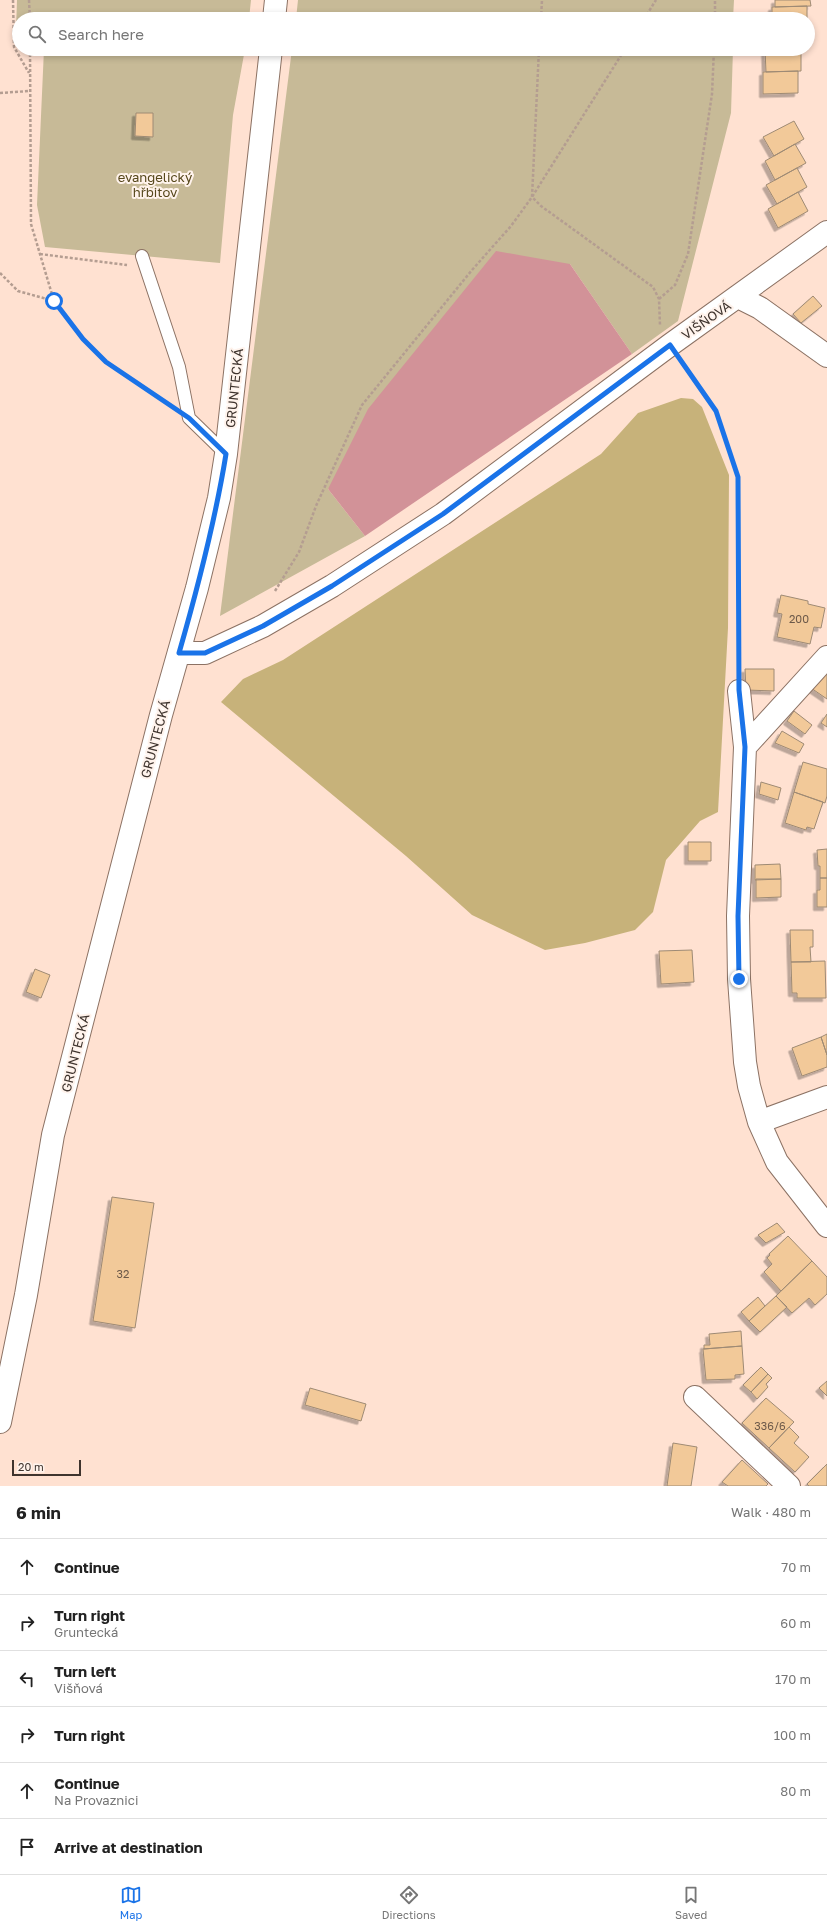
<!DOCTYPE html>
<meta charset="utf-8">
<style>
body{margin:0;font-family:"Golos Text",sans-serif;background:#f6f6f6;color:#222}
.scale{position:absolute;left:12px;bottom:10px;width:69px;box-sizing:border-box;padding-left:4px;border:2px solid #3f342e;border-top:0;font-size:11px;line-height:14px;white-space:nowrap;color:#3f342e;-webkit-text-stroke:3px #fff3ec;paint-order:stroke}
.stop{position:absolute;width:12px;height:12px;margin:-9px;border:3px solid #1a73e8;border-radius:50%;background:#fff}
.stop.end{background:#1a73e8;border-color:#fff;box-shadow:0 1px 4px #0008}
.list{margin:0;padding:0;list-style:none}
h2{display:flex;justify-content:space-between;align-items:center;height:52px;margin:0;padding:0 16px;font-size:17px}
h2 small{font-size:13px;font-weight:400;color:#767676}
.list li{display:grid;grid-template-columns:26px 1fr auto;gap:12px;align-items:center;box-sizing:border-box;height:56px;padding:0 16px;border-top:1px solid #e0e0e0}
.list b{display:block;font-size:15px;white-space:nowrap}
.list p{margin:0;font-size:13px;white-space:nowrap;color:#767676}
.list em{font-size:13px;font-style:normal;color:#767676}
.icon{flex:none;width:22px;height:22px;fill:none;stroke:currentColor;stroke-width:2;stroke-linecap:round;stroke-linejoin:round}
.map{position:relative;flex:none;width:827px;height:1486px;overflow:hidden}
.search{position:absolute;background:#fff;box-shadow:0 2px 6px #0003;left:12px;right:12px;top:12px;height:44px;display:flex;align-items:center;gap:10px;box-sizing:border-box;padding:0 14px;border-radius:22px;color:#767676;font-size:15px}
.sheet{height:388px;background:#fff}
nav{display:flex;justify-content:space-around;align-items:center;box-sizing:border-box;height:56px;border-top:1px solid #e0e0e0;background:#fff;font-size:11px;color:#767676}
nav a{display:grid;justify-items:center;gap:2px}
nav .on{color:#1a73e8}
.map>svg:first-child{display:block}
.green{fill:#c7ba97}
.forest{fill:#c7b27a}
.water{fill:#d29298}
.building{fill:#f2c999;stroke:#9e8a74;filter:url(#shadow)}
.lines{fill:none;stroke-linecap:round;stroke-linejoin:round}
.lane-casing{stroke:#8c7264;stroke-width:14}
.street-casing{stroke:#8c7264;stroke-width:24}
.secondary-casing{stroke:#8c7264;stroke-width:24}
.path{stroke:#b49d91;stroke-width:2.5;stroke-dasharray:3 2;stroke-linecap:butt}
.lane{stroke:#fff;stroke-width:12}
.street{stroke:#fff;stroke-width:22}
.secondary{stroke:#fff;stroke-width:22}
.route{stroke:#1a73e8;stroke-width:5}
.labels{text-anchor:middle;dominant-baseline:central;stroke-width:4;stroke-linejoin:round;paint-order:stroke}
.number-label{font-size:11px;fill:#6c5949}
.park-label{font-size:13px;fill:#56471b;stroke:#fff3ec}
.street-label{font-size:13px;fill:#3f342e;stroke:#fff3ec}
</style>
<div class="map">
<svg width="827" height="1486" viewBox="0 0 827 1486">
<defs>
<filter id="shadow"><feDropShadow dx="-3.5" dy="3.5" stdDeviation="0" flood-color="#0004"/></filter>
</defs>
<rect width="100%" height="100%" fill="#ffe1d1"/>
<!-- green -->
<path class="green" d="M17 0H251L249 19H19V30H16Z
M298 0H734L733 19H296Z
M44 49H245L233 115 220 263 45 247 37 205Z
M292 49H733L731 113 678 321 632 354 570 264 328 489 365 536 220 616Z"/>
<!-- forest -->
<path class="forest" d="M681 398 693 399 702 407 729 475 728 628 718 812 700 821 666 860 653 912 635 930 585 943 545 950 472 915 406 856 221 702 243 679 283 660 601 454 638 413Z"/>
<!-- water -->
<path class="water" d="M496 251 570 264 632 354 365 536 328 489 368 409Z"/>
<!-- building -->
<path class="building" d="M775 0H810L811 6 775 7Z
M807 6V19H772V7Z
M769 49H804L769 50Z
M765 50H801V71L766 72Z
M798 71V93L763 94V72Z
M136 113H153V137L135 136Z
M794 121 804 139 774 156 763 137Z
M795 144 806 163 775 180 765 161Z
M797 168 807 187 777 204 766 185Z
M798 192 808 211 778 228 768 209Z
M813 296 822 306 801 323 793 314Z
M781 595 808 601V604L825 608 821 628 814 627 810 644 777 637 782 614 777 613Z
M745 669H774V691L746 690Z
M827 670V699L811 688Z
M794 711 812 725 805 734 787 721Z
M827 714V727L821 723Z
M782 731 804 744 799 753 775 743Z
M803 762 827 769V796L825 803 794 792Z
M761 782 781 788 778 800 759 794Z
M794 792 823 802 814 829 807 827 806 830 785 823Z
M688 842H711V861H688Z
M827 849V878H820V866H818L817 850Z
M780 864 781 879 755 880V865Z
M820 878H827V907H817V890H820Z
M756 879H781V897L756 898Z
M790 930H813V947H810L811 962H791Z
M692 950 694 982 661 984 659 951Z
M825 961 826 998H797V993H792L791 962Z
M35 969 50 975 41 998 26 992Z
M827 1034V1055L821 1037Z
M821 1037 827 1055V1067L802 1076 792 1048Z
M112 1197 154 1203 135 1328 93 1321Z
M777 1223 785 1232 766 1243 758 1235Z
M788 1236 812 1261 781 1291 764 1272 772 1264 767 1258 770 1255 769 1254Z
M812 1261 827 1277V1294L815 1305 809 1298 792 1313 776 1296Z
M776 1296 787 1307 760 1332 749 1321Z
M758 1297 765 1306 749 1321 741 1312Z
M741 1331 742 1346 704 1349V1345H710L709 1334Z
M742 1346 744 1374 735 1375V1379L706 1380 703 1349Z
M761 1367 768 1374 751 1392 743 1385Z
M768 1374 772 1378 766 1384 768 1387 757 1399 751 1392Z
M827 1381V1396L819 1388Z
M310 1388 366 1404 361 1421 305 1405Z
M766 1398 794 1422 769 1448 742 1423Z
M789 1427 799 1437 794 1443 809 1457 795 1472 769 1448Z
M673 1443 697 1447 691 1486H667Z
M742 1460 768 1484 766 1486H728L722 1482Z
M827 1464V1486H809L807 1484Z"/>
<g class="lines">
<defs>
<path id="lane" d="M142 256 179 367 189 418 226 454"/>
<path id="street" d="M738 297 760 308 827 356
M179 653H205L263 626 332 586 443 514 670 345 827 232
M739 691 745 747 738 916 739 979 745 1062 749 1086 759 1122 777 1162 827 1226
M745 747 827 657
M759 1122 827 1097
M695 1397 789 1486"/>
<path id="secondary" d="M274 19 276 0
M0 1422 26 1295 53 1135 161 715 197 588 219 498 226 454 271 49"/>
</defs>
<!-- lane casing -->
<use href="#lane" class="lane-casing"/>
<!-- street casing -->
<use href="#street" class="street-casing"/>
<!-- secondary casing -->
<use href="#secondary" class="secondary-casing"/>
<!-- path -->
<path class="path" d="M13 0 14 47 29 73
M29 0 30 19
M541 19 542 0
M644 19 656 0
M715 19V0
M30 49 31 224 54 301 83 339 106 362 167 403
M539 49 532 197 541 206 653 287 659 299 660 325
M0 93 29 91
M40 254 127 265
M0 273 18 291 54 301
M659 299 675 285 688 254 712 94 714 49
M682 363 716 411 738 477 739 668
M275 591 299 552 316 506 362 405 472 270 511 226 532 197 625 49"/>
<!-- lane -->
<use href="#lane" class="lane"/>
<!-- street -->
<use href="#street" class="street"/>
<!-- secondary -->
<use href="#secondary" class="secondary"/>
</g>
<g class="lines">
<!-- route -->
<path class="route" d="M54 301 83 339 106 362 189 418 226 454C215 522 198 587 179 653H205L263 626 332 586 443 514 670 345 716 411 738 477 739 690 745 747 738 916 739 979"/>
</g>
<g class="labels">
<!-- number labels -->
<g class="number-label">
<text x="799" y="618">200</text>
<text x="123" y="1273">32</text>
<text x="770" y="1425">336/6</text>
</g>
<!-- park labels -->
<g class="park-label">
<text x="155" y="177">evangelický<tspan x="155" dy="15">hřbitov</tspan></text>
</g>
<!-- street labels -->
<g class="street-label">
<text transform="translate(706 320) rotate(-35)">VIŠŇOVÁ</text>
<text transform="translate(234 388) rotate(-84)">GRUNTECKÁ</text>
<text transform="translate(155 739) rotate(-75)">GRUNTECKÁ</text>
<text transform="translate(75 1053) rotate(-76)">GRUNTECKÁ</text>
</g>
</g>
</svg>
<div class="scale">20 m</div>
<div class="stop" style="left:54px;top:301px"></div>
<div class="stop end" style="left:739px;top:979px"></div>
<div class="search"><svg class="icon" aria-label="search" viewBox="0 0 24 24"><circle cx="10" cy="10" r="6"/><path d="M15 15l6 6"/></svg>Search here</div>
</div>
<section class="sheet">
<h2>6 min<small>Walk · 480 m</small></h2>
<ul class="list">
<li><svg class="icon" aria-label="ahead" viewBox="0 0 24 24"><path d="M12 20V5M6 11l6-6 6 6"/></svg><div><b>Continue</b></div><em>70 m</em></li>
<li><svg class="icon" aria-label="right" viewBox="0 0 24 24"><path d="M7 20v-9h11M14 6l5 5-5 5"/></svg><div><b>Turn right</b><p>Gruntecká</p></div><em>60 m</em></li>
<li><svg class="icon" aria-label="left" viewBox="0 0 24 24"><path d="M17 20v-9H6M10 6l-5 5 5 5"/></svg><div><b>Turn left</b><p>Višňová</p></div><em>170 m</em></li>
<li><svg class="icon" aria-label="right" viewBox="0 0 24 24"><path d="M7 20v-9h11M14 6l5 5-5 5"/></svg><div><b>Turn right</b></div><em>100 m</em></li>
<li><svg class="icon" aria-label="ahead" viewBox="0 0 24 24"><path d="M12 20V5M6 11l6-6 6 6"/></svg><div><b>Continue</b><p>Na Provaznici</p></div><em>80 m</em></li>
<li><svg class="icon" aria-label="arrive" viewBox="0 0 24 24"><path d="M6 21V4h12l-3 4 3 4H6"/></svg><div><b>Arrive at destination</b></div></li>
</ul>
</section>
<nav>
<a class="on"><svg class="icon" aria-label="map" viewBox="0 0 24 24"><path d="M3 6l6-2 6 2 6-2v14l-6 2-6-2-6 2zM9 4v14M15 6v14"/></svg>Map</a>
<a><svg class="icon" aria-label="directions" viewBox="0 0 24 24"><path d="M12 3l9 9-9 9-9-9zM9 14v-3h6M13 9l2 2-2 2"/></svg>Directions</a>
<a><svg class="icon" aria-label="saved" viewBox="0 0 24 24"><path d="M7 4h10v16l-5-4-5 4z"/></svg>Saved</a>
</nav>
